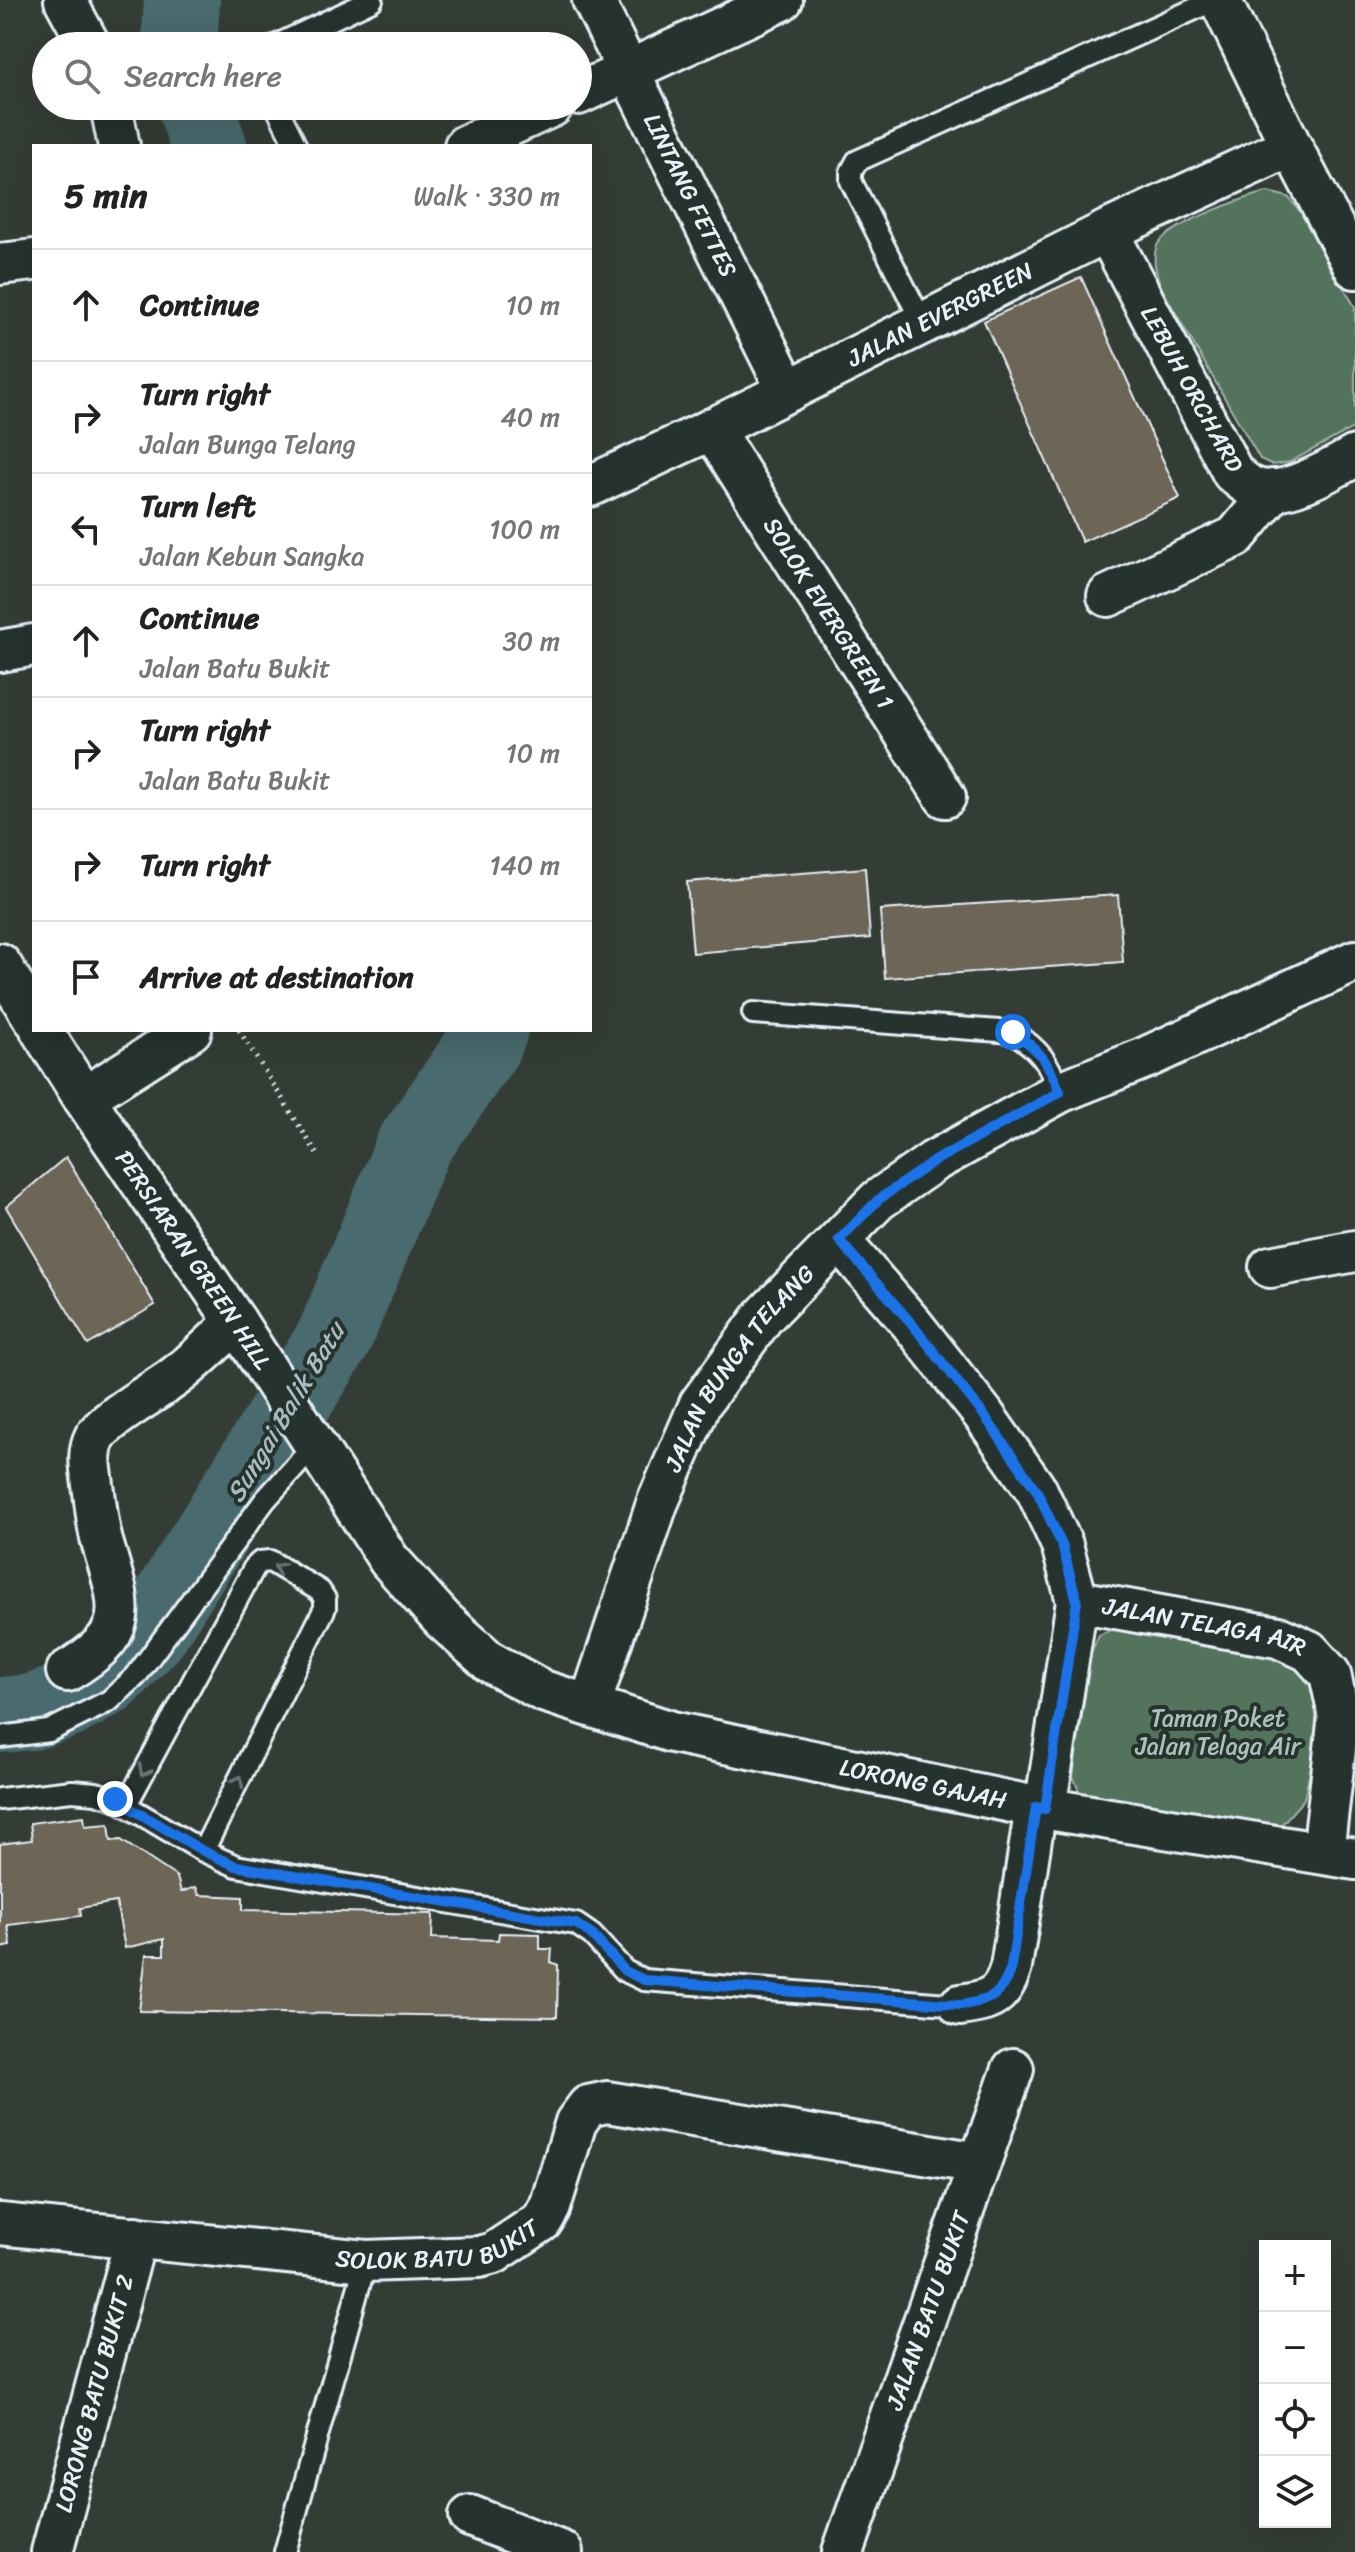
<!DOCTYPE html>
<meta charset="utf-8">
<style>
body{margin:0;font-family:Sriracha,sans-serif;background:#f6f6f6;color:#222}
.controls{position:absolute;right:24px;bottom:24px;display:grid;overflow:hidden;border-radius:0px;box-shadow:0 8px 32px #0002}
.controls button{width:72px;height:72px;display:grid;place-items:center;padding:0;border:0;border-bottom:2px solid #e0e0e0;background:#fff;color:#222;font:40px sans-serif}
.stop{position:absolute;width:24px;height:24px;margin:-18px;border:6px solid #1a73e8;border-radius:50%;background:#fff}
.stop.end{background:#1a73e8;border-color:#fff;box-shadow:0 2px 8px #0008}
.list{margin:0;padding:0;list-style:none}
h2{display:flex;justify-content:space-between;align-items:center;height:104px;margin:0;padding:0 32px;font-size:34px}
h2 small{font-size:26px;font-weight:400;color:#767676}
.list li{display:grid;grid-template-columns:52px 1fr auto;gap:24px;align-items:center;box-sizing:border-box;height:112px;padding:0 32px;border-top:2px solid #e0e0e0}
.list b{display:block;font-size:30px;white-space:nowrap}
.list p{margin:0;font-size:26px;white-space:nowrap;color:#767676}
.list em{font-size:26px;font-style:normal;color:#767676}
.icon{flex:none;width:44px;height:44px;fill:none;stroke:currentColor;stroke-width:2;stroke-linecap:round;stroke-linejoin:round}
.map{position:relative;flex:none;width:1355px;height:2552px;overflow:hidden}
.search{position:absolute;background:#fff;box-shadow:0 8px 32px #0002;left:32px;top:32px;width:560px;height:88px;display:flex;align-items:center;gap:20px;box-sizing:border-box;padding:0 28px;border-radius:44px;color:#767676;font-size:30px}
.panel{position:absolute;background:#fff;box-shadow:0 8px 32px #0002;left:32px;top:144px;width:560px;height:888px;border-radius:0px}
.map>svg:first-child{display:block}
.green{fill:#53735c;stroke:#9eb2aa;stroke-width:2}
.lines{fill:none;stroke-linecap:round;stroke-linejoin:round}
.river{stroke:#486b6e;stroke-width:76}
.building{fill:#6d6555;stroke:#e8f1f8;stroke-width:2}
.service-casing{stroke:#e8f1f8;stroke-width:26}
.minor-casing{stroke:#e8f1f8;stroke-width:46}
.path{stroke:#e8f1f8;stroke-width:5;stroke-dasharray:2 6;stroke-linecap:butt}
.service{stroke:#26332d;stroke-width:20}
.minor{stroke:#26332d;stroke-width:40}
.oneway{stroke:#6a7674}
.route{stroke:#1a73e8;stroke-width:10}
.labels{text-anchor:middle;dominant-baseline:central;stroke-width:8;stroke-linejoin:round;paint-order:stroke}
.street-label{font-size:24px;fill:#e8f1f8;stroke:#26332d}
.park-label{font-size:24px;fill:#acbfba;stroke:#26332d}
.water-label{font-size:26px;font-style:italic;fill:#a8bbc1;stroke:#26332d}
</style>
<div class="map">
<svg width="1355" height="2552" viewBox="0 0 1355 2552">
<rect width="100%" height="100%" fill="#343d35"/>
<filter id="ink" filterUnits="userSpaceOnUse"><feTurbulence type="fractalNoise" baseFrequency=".0125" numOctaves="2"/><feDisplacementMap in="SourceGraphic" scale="16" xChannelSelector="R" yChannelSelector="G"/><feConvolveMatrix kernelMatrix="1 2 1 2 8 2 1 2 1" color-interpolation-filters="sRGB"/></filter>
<g filter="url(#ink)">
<!-- green -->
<path class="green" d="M1268 192 1288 197 1301 212 1355 307V427L1290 462 1273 465 1260 459 1163 291C1157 276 1152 263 1156 248 1161 227 1247 196 1268 192Z
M1110 1630H1125L1282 1656 1302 1666 1315 1682 1324 1709 1304 1799 1282 1824 1262 1826 1093 1797 1079 1791 1073 1776 1091 1652 1099 1635Z"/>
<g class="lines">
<!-- river -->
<path class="river" d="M179 46 182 0
M195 106 209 146
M0 1715 32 1712 65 1701 107 1678 149 1634 334 1338 413 1147 482 1047 490 1030"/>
</g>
<!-- building -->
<path class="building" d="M1081 277 1180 498 1082 542 984 321Z
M865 868 870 938 693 953 687 882Z
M1118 895 1123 962 885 978 880 910Z
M66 1157 155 1305 88 1345 6 1207Z
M84 1816 85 1826 109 1824 111 1841 121 1840 177 1877 181 1892 196 1887 199 1895 243 1897V1910L433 1914 432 1938 498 1940 499 1933 540 1934V1949H552L551 1962 558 1965 557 2017 139 2011 146 1955H164V1939L125 1948 116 1902 80 1908 81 1916 8 1925 11 1946 0 1948V1844L32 1840 30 1823Z"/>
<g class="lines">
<defs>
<path id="service" d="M275 46 372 0
M276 106 296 146
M923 324 851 181V172L857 161 1215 0
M753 1013 1013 1032C1040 1050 1048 1061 1060 1092
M0 1737 49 1731 109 1701 136 1676 265 1500 314 1446
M0 1799 72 1791 96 1793 115 1799 203 1851 236 1866 576 1924 592 1935 625 1971 644 1980 960 2005
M126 1805 254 1568 260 1562 270 1561 320 1591 325 1599V1608L203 1851
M285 2552 366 2261"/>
<g id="minor">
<path d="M65 0 90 46"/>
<path id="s1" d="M593 0 788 391"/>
<path d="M1220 0 1291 146 1355 268"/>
<path d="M578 94 782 0"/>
<path d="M111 106 119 146"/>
<path d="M465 146 552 106"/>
<path d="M1107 231 1233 473C1239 478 1246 485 1254 488 1281 499 1331 470 1355 456"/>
<path d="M0 264 34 260"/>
<path id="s2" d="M712 429 945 797"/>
<path id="s3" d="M590 486 712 429 1107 231 1291 146"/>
<path d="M1108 596 1235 537 1274 490"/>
<path d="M0 651 34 645"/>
<path d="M0 964 34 1018"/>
<path id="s4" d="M41 1030 84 1098 236 1322 389 1560 443 1620 490 1662 543 1691 672 1732 1036 1807 1355 1859"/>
<path d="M84 1098 191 1030"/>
<path d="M839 1240 912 1324 983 1414 1037 1491 1062 1545 1077 1601 1045 1809"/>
<path d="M1270 1267 1355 1251"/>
<path id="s5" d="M1077 1601 1278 1637 1309 1651 1330 1674 1339 1715 1323 1853"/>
<path d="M67 1671C133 1632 122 1609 103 1545 97 1526 96 1504 93 1485 91 1468 87 1453 95 1437 107 1417 157 1391 177 1375 198 1359 217 1339 236 1322"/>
<path id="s6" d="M590 1705 657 1504 700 1404 764 1316 878 1200 934 1161 1060 1092 1145 1058 1355 961"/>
<path d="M960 2005C990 2001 1002 1997 1011 1967L1036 1807"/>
<path id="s7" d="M0 2224 366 2261 479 2257 494 2253 542 2221 550 2207 576 2122 588 2106 607 2102 979 2163"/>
<path d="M470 2516 562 2552"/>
<path id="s8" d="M52 2552 136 2237"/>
<path id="s9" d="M843 2552 1013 2069"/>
</g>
</defs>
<!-- service casing -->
<use href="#service" class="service-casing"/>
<!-- minor casing -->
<use href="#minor" class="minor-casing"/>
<!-- path -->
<path class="path" d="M239 1030 319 1157"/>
<!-- service -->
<use href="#service" class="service"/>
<!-- minor -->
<use href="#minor" class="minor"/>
</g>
<!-- one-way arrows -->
<defs><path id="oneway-chevron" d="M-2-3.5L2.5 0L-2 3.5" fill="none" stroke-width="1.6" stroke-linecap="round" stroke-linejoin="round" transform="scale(2)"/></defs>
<g class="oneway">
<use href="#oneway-chevron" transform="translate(279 1568) rotate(-153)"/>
<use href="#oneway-chevron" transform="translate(144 1771) rotate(118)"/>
<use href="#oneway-chevron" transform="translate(238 1781) rotate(-63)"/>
</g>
</g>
<g class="lines" filter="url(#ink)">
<!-- route -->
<path class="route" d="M115 1799 203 1851 236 1866 576 1924 592 1935 625 1971 644 1980 960 2005C990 2001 1002 1997 1011 1967L1036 1807 1045 1809 1077 1601 1062 1545 1037 1491 983 1414 912 1324 839 1240 878 1200 934 1161 1060 1092C1048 1061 1040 1050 1013 1032"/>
</g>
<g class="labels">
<!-- street labels -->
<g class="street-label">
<text stroke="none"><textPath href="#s1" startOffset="218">LINTANG FETTES</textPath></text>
<text stroke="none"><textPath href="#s3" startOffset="390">JALAN EVERGREEN</textPath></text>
<text transform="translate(1192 389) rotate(61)">LEBUH ORCHARD</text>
<text stroke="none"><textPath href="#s2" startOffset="218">SOLOK EVERGREEN 1</textPath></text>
<text stroke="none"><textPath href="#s4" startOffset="276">PERSIARAN GREEN HILL</textPath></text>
<text stroke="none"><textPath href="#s6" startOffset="372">JALAN BUNGA TELANG</textPath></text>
<text stroke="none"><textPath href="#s5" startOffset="130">JALAN TELAGA AIR</textPath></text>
<text stroke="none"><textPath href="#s4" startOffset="1230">LORONG GAJAH</textPath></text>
<text stroke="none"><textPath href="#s7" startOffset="442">SOLOK BATU BUKIT</textPath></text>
<text stroke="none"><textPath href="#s9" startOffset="256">JALAN BATU BUKIT</textPath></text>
<text stroke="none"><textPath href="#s8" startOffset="164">LORONG BATU BUKIT 2</textPath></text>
</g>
<!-- park labels -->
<g class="park-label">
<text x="1218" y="1718">Taman Poket<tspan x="1218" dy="28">Jalan Telaga Air</tspan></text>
</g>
<!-- water labels -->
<g class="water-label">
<text transform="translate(285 1412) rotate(-59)">Sungai Balik Batu</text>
</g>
</g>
</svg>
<div class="controls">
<button>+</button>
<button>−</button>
<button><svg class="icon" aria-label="locate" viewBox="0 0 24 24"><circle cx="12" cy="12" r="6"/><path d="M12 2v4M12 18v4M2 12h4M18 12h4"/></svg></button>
<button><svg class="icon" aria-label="layers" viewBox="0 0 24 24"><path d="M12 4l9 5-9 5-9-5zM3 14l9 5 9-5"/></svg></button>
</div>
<div class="stop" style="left:1013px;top:1032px"></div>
<div class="stop end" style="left:115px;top:1799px"></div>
<div class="search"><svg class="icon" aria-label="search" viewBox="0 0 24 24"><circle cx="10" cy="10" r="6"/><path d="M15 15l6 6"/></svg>Search here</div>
<section class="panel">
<h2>5 min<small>Walk · 330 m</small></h2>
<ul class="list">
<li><svg class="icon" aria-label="ahead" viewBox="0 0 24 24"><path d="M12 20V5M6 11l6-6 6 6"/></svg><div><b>Continue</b></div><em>10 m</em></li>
<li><svg class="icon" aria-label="right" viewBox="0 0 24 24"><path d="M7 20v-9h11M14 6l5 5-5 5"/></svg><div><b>Turn right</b><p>Jalan Bunga Telang</p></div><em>40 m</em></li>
<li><svg class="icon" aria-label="left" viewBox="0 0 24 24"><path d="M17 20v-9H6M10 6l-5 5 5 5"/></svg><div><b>Turn left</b><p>Jalan Kebun Sangka</p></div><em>100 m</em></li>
<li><svg class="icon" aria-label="ahead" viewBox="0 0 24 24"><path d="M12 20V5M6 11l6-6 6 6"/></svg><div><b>Continue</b><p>Jalan Batu Bukit</p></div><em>30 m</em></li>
<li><svg class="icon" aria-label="right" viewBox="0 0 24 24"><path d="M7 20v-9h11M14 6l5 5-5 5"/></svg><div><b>Turn right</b><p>Jalan Batu Bukit</p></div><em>10 m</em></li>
<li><svg class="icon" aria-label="right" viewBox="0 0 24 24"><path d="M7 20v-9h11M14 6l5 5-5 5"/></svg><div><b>Turn right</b></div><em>140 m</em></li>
<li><svg class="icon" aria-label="arrive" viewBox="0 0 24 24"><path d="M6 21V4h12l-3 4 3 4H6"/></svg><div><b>Arrive at destination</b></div></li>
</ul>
</section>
</div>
